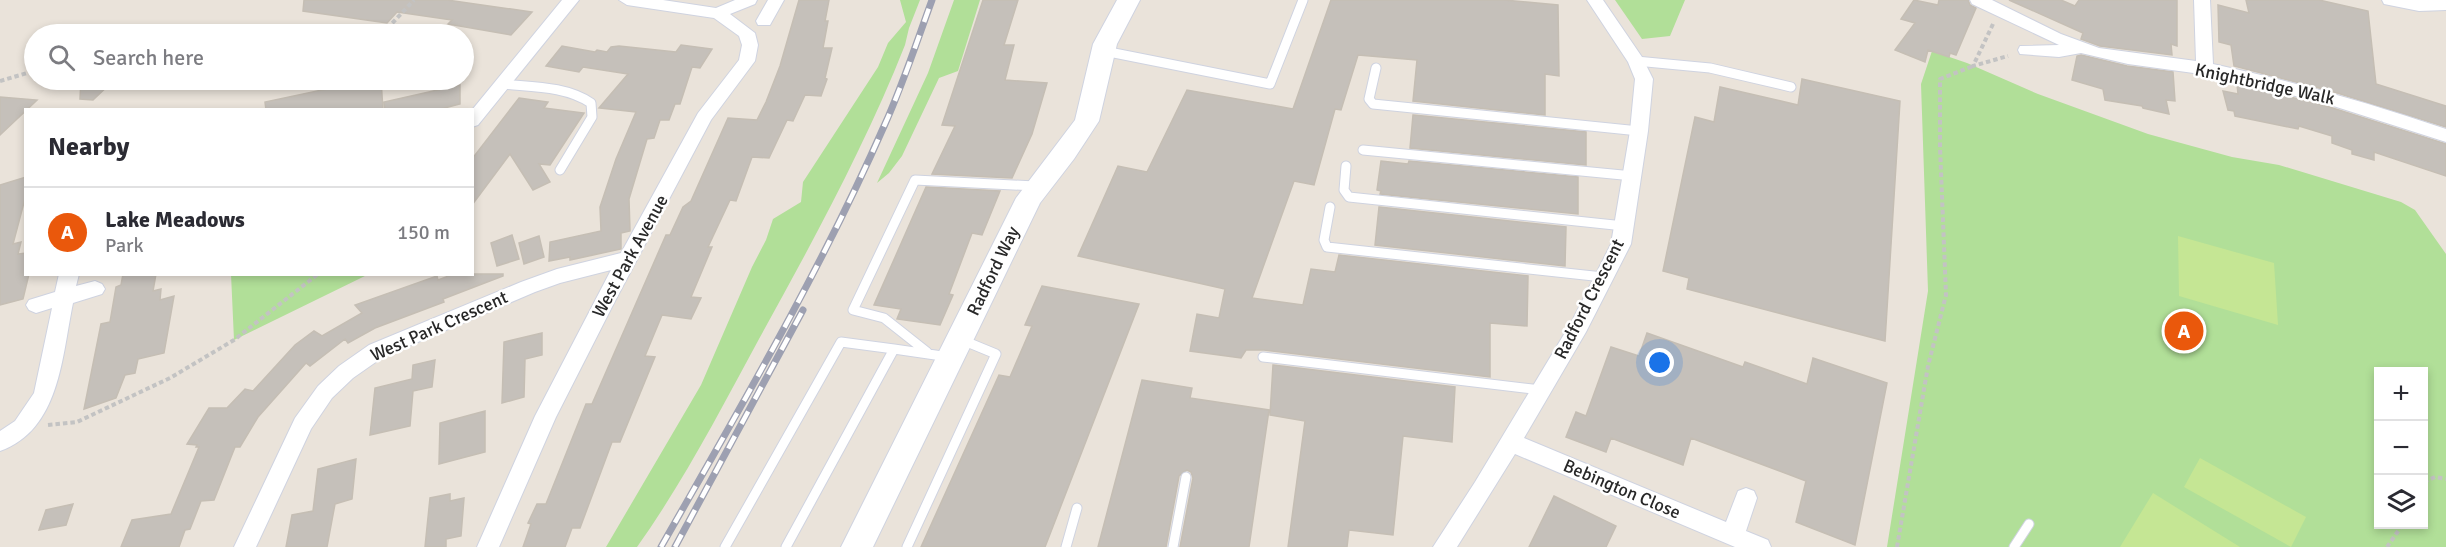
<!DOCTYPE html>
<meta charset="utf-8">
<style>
body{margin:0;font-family:Signika,sans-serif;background:#f7f7f7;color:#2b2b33}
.controls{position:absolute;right:18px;bottom:18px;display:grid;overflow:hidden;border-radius:0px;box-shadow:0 3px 9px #0003}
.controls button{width:54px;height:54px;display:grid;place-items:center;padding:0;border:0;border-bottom:2px solid #e1e1e2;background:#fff;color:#2b2b33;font:30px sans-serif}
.you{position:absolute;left:1660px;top:363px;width:21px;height:21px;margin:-15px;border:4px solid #fff;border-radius:50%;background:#1a73e8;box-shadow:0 0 0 9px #1a73e833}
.badge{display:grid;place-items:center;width:39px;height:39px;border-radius:50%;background:#ea580c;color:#fff;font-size:20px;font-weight:700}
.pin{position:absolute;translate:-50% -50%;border:3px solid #fff;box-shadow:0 2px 6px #0006}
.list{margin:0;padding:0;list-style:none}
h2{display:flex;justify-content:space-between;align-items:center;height:78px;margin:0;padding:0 24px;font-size:26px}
h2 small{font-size:20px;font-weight:400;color:#7c7c81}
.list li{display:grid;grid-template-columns:39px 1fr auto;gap:18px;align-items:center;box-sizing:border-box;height:90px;padding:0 24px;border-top:2px solid #e1e1e2}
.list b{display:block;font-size:22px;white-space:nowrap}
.list p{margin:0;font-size:20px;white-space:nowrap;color:#7c7c81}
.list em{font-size:20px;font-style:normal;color:#7c7c81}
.icon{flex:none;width:33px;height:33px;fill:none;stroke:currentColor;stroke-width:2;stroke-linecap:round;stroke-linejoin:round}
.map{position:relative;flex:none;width:2446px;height:547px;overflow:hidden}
.search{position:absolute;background:#fff;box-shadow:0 3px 9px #0003;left:24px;top:24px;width:450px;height:66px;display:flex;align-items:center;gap:15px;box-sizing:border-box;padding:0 21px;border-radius:33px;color:#7c7c81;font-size:22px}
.panel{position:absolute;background:#fff;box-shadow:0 3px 9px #0003;left:24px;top:108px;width:450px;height:168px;border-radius:0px}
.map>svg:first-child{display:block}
.green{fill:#b1df98;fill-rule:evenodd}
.pitch{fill:#c5e694}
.building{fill:#c5c0ba;stroke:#c5beb4;stroke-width:1.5}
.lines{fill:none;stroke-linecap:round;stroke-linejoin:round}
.lane-casing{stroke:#cfd3e0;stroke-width:11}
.street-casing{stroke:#cfd3e0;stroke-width:2}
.secondary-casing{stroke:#cfd3e0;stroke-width:2}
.path{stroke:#c3c3c3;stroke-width:4;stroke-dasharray:4.5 3;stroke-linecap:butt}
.lane{stroke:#fff;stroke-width:9}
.street{fill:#fff;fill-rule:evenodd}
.secondary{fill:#fff;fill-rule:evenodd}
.rail-casing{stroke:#9da0b1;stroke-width:7}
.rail{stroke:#fff;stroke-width:4.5;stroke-dasharray:14;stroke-linecap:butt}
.labels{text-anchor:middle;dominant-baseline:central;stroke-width:5;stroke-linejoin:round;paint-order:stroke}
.street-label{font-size:18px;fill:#282828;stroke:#fff}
</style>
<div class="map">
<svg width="2446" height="547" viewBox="0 0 2446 547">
<rect width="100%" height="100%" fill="#eae3da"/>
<!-- green -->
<path class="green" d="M900 0H920L909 28 905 45C865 146 812 243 759 339 721 409 684 481 637 547H606L701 385 752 267 766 240 773 219 801 202 803 182 878 67 888 43 906 22Z
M954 0H980L958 71 939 78 902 156 889 173 877 183 928 73Z
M1615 0H1685L1670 36 1642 39Z
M1932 51 1967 63 2038 94 2148 134 2232 157 2279 165 2401 202 2415 210 2446 254V547H1887L1928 291 1921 84ZM2378 372H2424V524H2378Z
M231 274H367V275L234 340Z"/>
<!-- pitch -->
<path class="pitch" d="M2178 236 2274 263 2278 325 2179 296Z
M2200 458 2306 517 2291 547 2184 487Z
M2153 493 2240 547H2120Z"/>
<!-- building -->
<path class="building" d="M304 0H447L532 12 511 35 448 24 452 20 397 12 387 23 303 11Z
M799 0H829L825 21H828L823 48H832L825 78 827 79 821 96 805 95 793 121 787 120 769 158 752 157 736 201 730 200 708 247H712L691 297 701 298 691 319 662 315 645 356 655 357 620 442H612L580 528H572L565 547H523L531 524 528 523 537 504H546L586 404H592L666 235H670L683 207 691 201 728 118 757 120 766 102 780 66Z
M983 0H1018L1004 45H1014L1005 80 1047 83 1032 134 1012 178 932 174 955 126 942 125Z
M1331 0H1504L1558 5 1559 76 1545 74V115L1413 101 1417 60 1358 55 1341 110 1335 109 1314 185 1294 181 1252 298 1303 305 1311 269 1335 272 1339 255 1528 276 1527 326 1490 323V377L1264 350H1246L1241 358 1190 351 1197 314 1219 318 1225 289 1078 256 1118 166 1147 172 1187 90 1293 109Z
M1914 0 1938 5 1939 0H1968L1970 5 1976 8 1956 55 1950 53 1949 57 1928 50 1925 62 1895 50 1915 23 1901 19Z
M2009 0H2061L2075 6 2079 0H2177V46L2171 44 2172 55 2100 46 2081 39 2083 33Z
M2246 0H2319L2368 11 2376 84 2446 106V127L2331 91 2234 66 2231 45 2219 42 2218 5 2249 13Z
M681 45 712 49 700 68 692 67 680 104H675L669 120H660L654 138 647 139 629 199 630 231 621 233V249L570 260V257L549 261 550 242 601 231 600 207 616 159 636 112 599 108 628 74 583 67 579 72 546 66 562 46 595 52 597 50 607 52 611 47 619 46 676 52Z
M2081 55 2127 66 2173 72 2175 101 2166 100 2169 114 2143 108 2142 106 2105 100 2103 89 2072 80 2077 56Z
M1802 79 1900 101 1885 341 1687 289 1689 278 1663 271 1695 117 1714 122 1720 87 1798 105Z
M81 80H114L93 100 80 99Z
M369 80H381L383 110H266L265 102Z
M2237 84 2323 105 2446 144V176L2374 152V160L2352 154V150L2332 143V136L2299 126 2298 129 2235 116 2234 111 2228 110 2223 91 2238 94Z
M460 85V104L437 110H385L384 102Z
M0 97 37 100 0 135Z
M519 98 548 102 544 108 584 113 550 165 539 164 550 182 533 190 510 154 472 205V159Z
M1413 115 1586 132V165L1410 148Z
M1381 161 1408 164 1409 161 1578 177V214L1380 194 1381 191 1377 190Z
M26 177V195L13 244 21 242 18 254 26 253V274H29L23 299 0 305V185Z
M926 187 1000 191 982 235 972 233 949 294 953 295 940 325 897 319 901 309 874 305Z
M1379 207 1566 227 1565 266 1375 245Z
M512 235 519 259 497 266 491 243Z
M539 236 544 257 524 264 519 243Z
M123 274H156L153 291 161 289 160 300 174 296 164 353 138 359 135 373 125 375 116 398 84 409 101 324 110 322 116 287 121 285Z
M454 274H503V276L443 299 444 302 375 328 348 343 345 339 310 366 306 363 258 417 240 447H235L214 500 201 501 190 529 185 530 179 547H121L132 520 171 514 199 447H196L197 445 187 444 209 408H227L245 389 253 391 295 345 314 331 322 336 362 313 355 305 437 276 438 280Z
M1042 286 1139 304 1045 547H921L999 375 1010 377 1032 326 1025 325Z
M542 333V355L525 359 524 397 502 403 504 342Z
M1647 333 1743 367 1745 362 1807 384 1813 358 1887 383 1855 545 1796 522 1806 481 1785 473 1691 438 1683 465 1611 438 1606 452 1566 437 1576 412 1586 416 1611 347 1639 356Z
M435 360 432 387 413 391 410 426 370 435 375 388 412 379 413 365Z
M1273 365 1455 387 1452 442 1403 436 1393 535 1349 530 1347 547H1288L1305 421 1270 415Z
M1142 380 1192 388 1190 398 1269 410 1249 547H1180L1193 478 1191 472 1187 470 1179 476 1166 547H1098Z
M485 411V452L439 464 440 423Z
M356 459 352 499 335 504 327 547H286L292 515 313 511 318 469Z
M450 494V501L464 498 461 536 446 539V547H425L430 498Z
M1554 496 1616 526 1606 547H1529Z
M73 504 66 525 39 530 46 510Z"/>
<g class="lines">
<defs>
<path id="lane" d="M1104 51 1270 84 1303 0
M1636 61 1710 68 1791 87
M1376 68 1369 99 1373 104 1639 131
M503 84C532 87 566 86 591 103L592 117 560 170
M1363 150 1633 176
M1346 166 1344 190 1349 197 1624 226
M1330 207 1324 240 1327 247 1603 277
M927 352 884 318 853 310 915 180 1035 186
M1263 357 1541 390
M725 547 841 342 894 349
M786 547 894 349 949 357
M907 547 996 354 962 340
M1066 547 1077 508
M1173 547 1186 477
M2014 547 2029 524"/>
<path id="street" d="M562 0H579L478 125 472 127V110Z
M619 0H663L716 8 735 0H757L755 4 730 14 755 33 758 45 755 61 711 120 614 303 556 417 499 547H477L535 416 611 270 560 283 535 292 383 357 353 378 332 398 311 429 256 547H234L295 418 318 386 339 366 369 345 521 282 557 269 621 253 698 113 739 60 742 45 739 36 714 18 627 5Z
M768 0H784L770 25H758L756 21Z
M1587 0H1603L1642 57 1653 79 1648 131 1631 244 1586 332 1524 438 1726 522 1738 491 1746 488 1754 491 1757 498 1746 531 1768 540 1771 547H1735L1515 454 1457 547H1433L1475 482 1572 321 1611 244 1630 131 1635 79 1628 62Z
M1970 0H1992L2061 34 2099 48 2196 61 2194 0H2210L2213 64C2292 81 2370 103 2446 129V142L2324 103 2208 75 2128 64 2081 53 2059 57 2020 54 2018 50 2020 46 2059 45 1972 4Z
M2382 0H2446V10L2419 11 2384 4Z
M59 274H79L76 286 95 281 102 284 105 289 102 294 73 303C62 356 60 430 0 451V431L15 421 34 393 52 308 36 313 29 310 26 305 29 300 55 292Z"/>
<path id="secondary" d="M1117 0H1140L1117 44 1099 121 1074 159 1040 203 873 547H841L1016 198 1075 120 1093 44Z"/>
</defs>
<!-- lane casing -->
<use href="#lane" class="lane-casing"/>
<!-- street casing -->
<use href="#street" class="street-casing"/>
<!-- secondary casing -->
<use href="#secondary" class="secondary-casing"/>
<!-- path -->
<path class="path" d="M1993 24 1973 66 2008 56
M382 34 414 0
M0 81 34 71
M48 425 77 422 170 378 234 340 318 274
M2424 482 2435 477 2446 479
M1897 547 1928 366 1946 295 1940 147V79L1973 66
M2387 547 2403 524"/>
<!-- lane -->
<use href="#lane" class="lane"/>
<!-- street -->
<use href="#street" class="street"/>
<!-- secondary -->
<use href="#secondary" class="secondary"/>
<defs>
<path id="rail" d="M661 547C740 408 821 270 885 124 903 84 917 41 932 0
M675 547 803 310"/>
</defs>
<!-- rail casing -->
<use href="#rail" class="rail-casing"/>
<!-- rail -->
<use href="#rail" class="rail"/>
</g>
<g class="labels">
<!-- street labels -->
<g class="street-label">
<text transform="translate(2265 84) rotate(12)">Knightbridge Walk</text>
<text transform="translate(630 256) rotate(-61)">West Park Avenue</text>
<text transform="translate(993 271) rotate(-64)">Radford Way</text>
<text transform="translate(1589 299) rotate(-63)">Radford Crescent</text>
<text transform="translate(439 326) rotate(-24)">West Park Crescent</text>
<text transform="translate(1622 489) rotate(23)">Bebington Close</text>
</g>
</g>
</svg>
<div class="controls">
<button>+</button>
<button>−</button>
<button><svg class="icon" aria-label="layers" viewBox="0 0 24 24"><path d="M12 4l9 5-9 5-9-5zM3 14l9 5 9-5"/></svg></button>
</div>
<div class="you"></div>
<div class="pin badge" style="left:2184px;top:331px">A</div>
<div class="search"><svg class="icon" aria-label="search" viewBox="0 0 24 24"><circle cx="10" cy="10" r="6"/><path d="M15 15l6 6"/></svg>Search here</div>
<section class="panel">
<h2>Nearby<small></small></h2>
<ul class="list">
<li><span class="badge">A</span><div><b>Lake Meadows</b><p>Park</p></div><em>150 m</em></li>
</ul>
</section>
</div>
